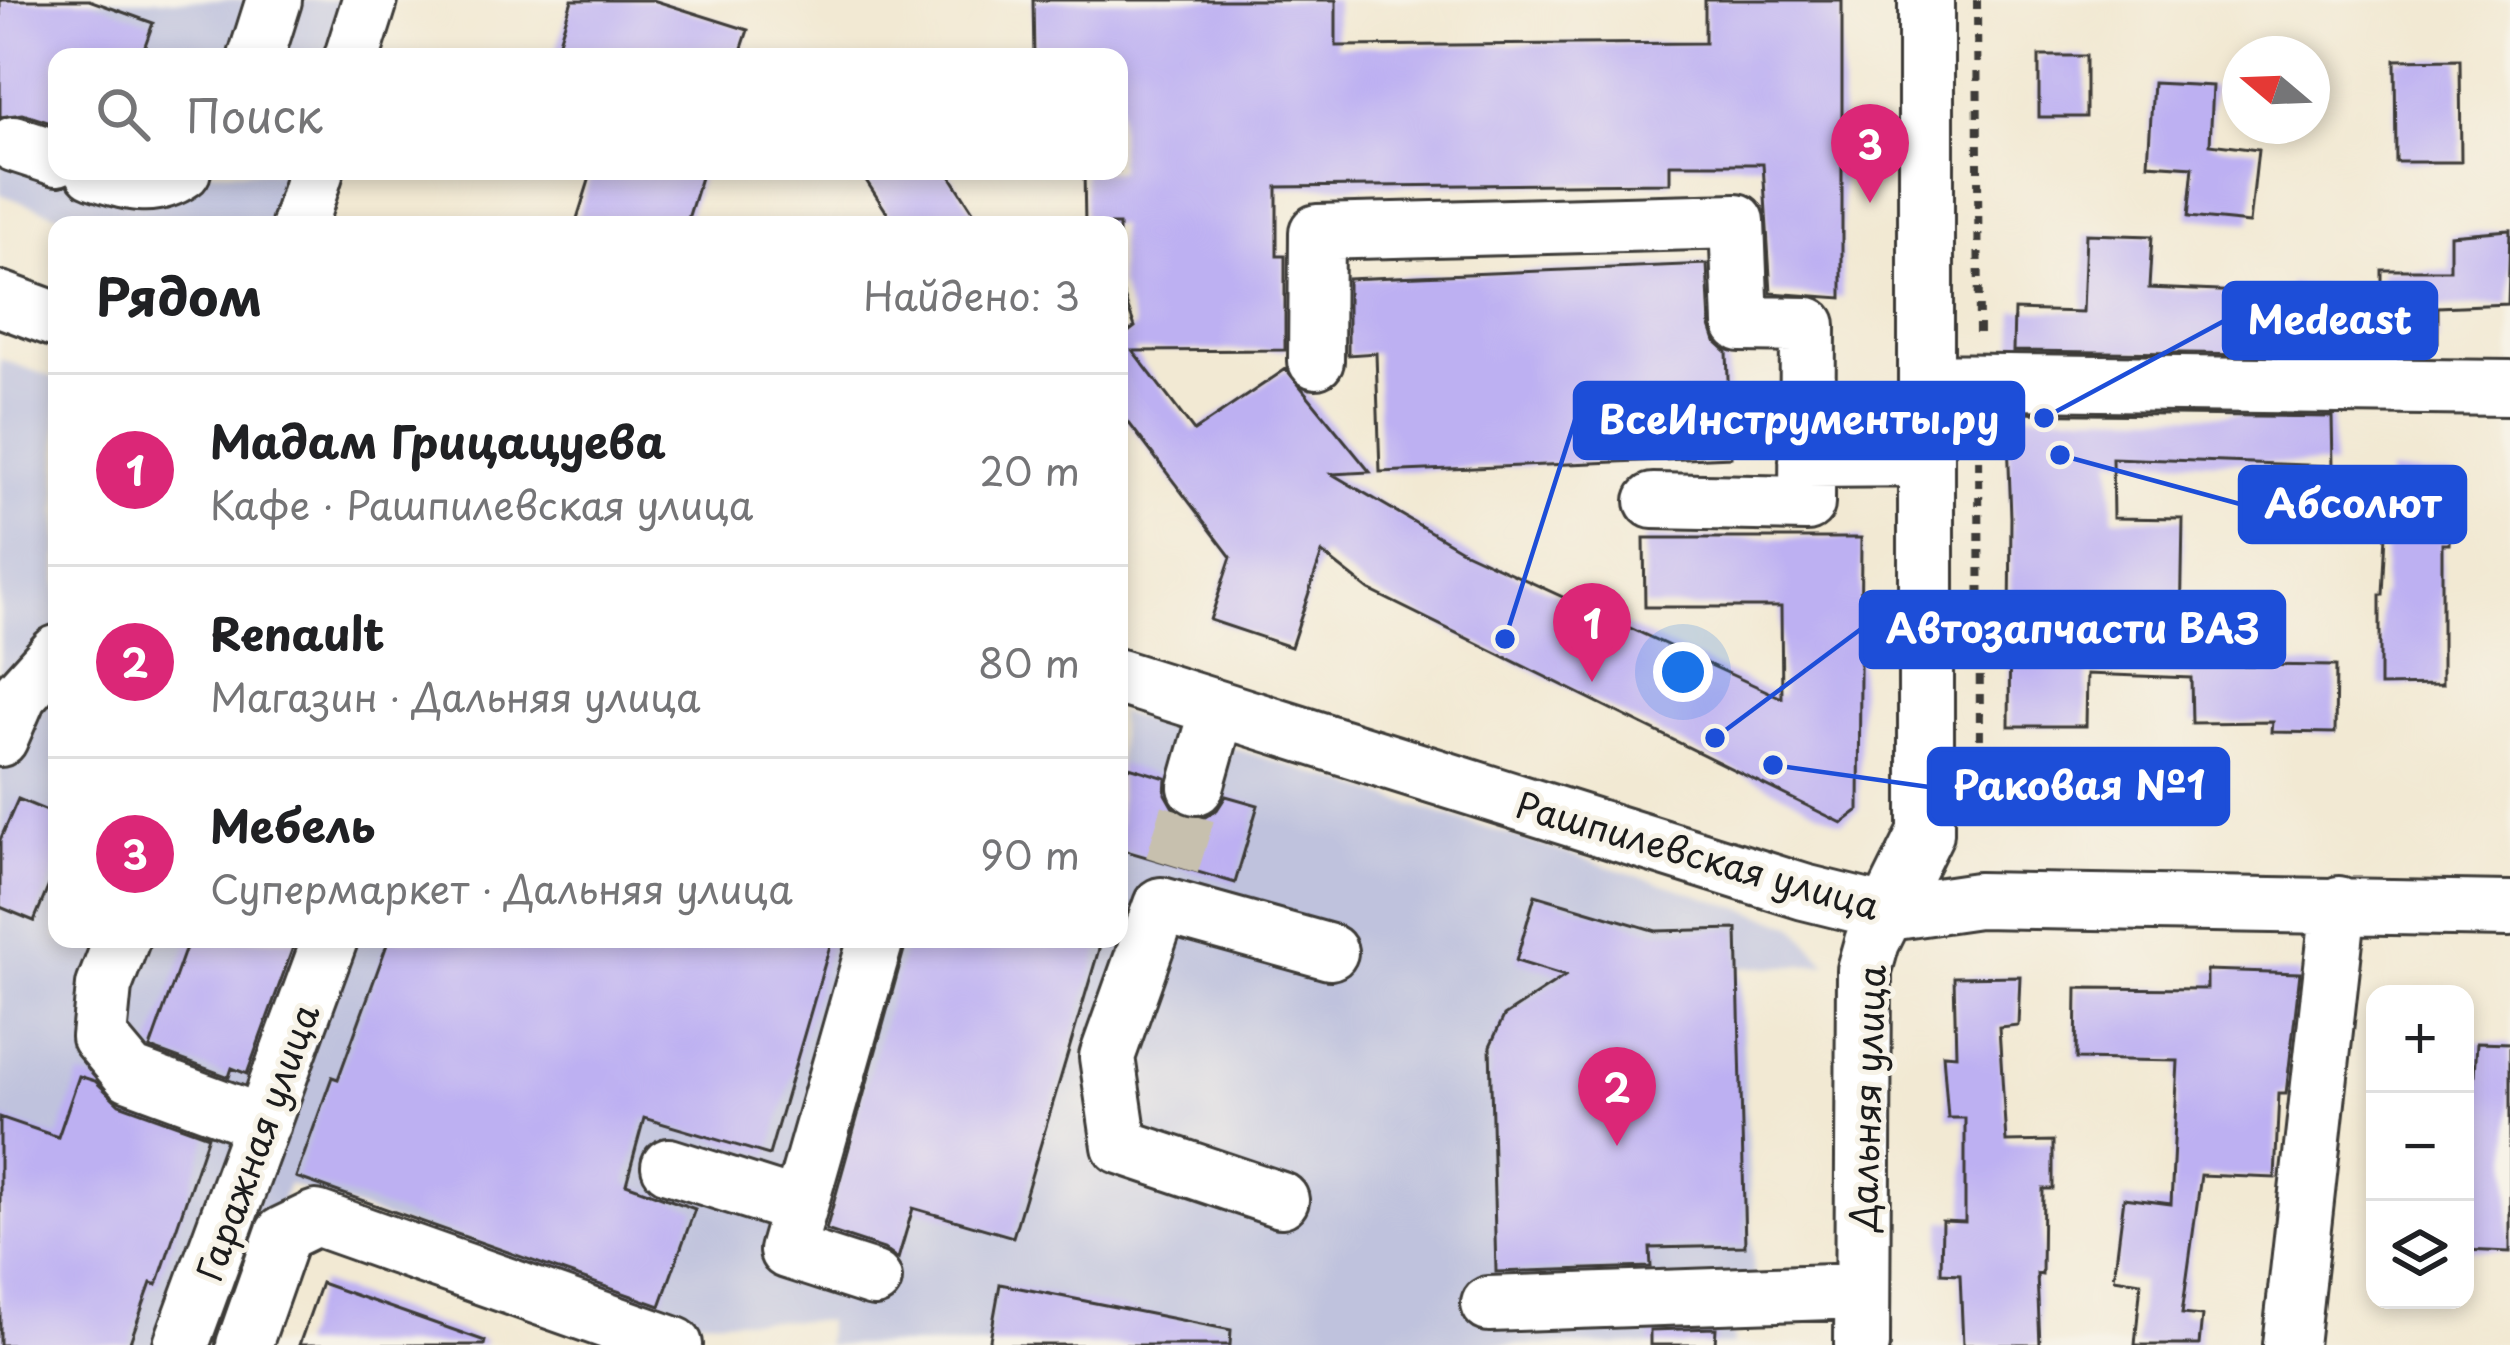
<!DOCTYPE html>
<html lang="ru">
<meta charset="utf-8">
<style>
body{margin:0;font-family:"Playpen Sans",sans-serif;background:#f6f6f6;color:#202124}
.controls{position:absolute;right:36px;bottom:36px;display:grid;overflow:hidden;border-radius:24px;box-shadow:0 6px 18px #0003}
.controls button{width:108px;height:108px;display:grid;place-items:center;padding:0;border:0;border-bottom:3px solid #e0e0e0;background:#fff;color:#202124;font:60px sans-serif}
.compass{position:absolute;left:2222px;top:36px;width:108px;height:108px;border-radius:50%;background:#fff;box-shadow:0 6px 18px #0003;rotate:289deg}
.you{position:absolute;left:1683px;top:672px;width:42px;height:42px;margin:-30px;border:9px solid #fff;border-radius:50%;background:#1a73e8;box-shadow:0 0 0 18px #1a73e833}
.badge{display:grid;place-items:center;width:78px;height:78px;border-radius:50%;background:#db2777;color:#fff;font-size:39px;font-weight:700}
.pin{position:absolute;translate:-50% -99px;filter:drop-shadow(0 3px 6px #0008)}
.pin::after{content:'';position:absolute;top:63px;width:42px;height:36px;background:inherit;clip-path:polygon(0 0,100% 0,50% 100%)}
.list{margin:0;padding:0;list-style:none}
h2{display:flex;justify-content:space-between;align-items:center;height:156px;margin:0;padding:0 48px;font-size:51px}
h2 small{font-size:39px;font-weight:400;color:#757577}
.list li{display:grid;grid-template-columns:78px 1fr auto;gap:36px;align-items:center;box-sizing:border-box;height:192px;padding:0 48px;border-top:3px solid #e0e0e0}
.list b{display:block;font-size:45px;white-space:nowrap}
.list p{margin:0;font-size:39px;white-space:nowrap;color:#757577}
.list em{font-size:39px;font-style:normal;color:#757577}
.icon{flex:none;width:66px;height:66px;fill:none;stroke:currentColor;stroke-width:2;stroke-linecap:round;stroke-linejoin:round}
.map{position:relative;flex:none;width:2510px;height:1345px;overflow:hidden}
.search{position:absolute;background:#fff;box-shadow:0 6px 18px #0003;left:48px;top:48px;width:1080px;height:132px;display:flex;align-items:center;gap:30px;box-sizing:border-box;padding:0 42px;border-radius:24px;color:#757577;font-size:45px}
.panel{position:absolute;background:#fff;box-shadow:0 6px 18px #0003;left:48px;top:216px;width:1080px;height:732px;border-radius:24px}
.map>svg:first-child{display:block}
.industrial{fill:#bfc2dd}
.building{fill:#bdb0f2}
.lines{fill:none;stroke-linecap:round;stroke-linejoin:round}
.minor-tunnel{stroke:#c7c0ae;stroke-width:54;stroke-dasharray:54 27;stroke-linecap:butt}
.minor-casing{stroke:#3c3b37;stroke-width:60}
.path{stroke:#3c3b37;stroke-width:8;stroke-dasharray:9 9;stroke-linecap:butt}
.minor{stroke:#fff;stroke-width:54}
.labels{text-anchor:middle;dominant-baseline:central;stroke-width:10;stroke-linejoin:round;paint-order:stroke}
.street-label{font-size:36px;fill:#1c1c1c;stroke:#f7f3e8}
.leader{fill:none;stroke:#1d4ed8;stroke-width:4.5}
.callout-dot{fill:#1d4ed8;stroke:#f7f3e8;stroke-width:4.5}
.callout{fill:#1d4ed8;stroke:#1d4ed8;stroke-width:4.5}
.callout-label{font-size:39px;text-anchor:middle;font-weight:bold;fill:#fff}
</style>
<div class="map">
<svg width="2510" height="1345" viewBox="0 0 2510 1345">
<rect width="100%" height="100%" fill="#f7f3e8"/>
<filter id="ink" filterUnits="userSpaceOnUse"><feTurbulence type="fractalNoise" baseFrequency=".00833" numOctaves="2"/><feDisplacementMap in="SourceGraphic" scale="24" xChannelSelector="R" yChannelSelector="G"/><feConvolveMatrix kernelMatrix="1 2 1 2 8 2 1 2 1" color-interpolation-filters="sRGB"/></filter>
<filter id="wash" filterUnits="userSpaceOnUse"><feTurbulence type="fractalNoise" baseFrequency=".004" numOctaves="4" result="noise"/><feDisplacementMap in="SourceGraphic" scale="48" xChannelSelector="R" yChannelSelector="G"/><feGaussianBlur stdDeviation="2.7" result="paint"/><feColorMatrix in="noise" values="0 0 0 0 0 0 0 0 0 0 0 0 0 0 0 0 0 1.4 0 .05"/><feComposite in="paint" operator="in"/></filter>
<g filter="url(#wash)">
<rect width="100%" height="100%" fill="#f2e9d3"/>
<!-- industrial -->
<path class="industrial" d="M0 0H353L335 57H57V171H299L282 225H86L0 194Z
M0 359 57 379V939H1119V712L1793 925 1827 964 1740 968 1754 1282 1733 1315V1345H826L827 1321 674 1319 288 1184 229 1345H0Z"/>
<g id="blocks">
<!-- building -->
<path class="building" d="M0 0H89L153 23 141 57H57V125L23 114 0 117Z
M572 0H653L748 30 739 57H554Z
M1033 0H1336V46L1705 43V0H1842V298L1771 293 1763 164H1670V183L1277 187V256H1285V350L1133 351 1194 431 1286 369 1370 472 1332 474 1465 552 1782 698 1781 607H1645L1644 538H1861L1859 810 1842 823 1369 590 1322 553 1291 647 1210 620 1231 557 1119 410V333L1122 337 1135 327 1119 283V225H1085L1084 171H1119V57H1034Z
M2039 56H2086V117H2039Z
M2460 59 2461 162H2396L2395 60Z
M2153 83 2213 86 2210 144 2258 150 2250 223 2188 217 2193 167 2148 164Z
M592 171H703L686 225H575Z
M860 171H947L982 225H895Z
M2510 230 2508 304 2438 307V343L2333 346 2265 341V354L2013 351 2014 310 2083 312 2086 234 2152 236 2149 288 2288 294 2289 283 2382 290V270H2450V235Z
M1707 264 1710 326 1715 341 1727 352 1731 457 1380 472 1376 353 1348 355V279Z
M2007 413 2332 417 2333 466 2112 458 2113 518 2183 519 2181 631 2240 628 2241 665 2336 666 2335 733 2272 732 2273 722 2192 723 2191 678 2087 674 2086 726H2009L2011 517Z
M2389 472 2452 474 2449 544H2442V685L2380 686V595H2383Z
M1119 764 1166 778 1165 794 1173 808 1189 818 1205 817 1217 810 1226 796 1258 805 1235 883 1119 849Z
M18 799 57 815V866L34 921 0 907V840Z
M1535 895 1656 931 1737 929 1745 1246 1650 1248 1651 1267 1496 1272 1490 1046 1504 1016 1565 976 1516 961Z
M189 939H296L247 1074 232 1068 229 1077 150 1048Z
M389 939H832L769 1155 644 1118 626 1184 695 1209 660 1306 296 1177 332 1077 338 1079Z
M907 939H1102L1013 1237 913 1208 898 1259 884 1249 826 1230Z
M2207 970 2300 973 2286 1094H2279L2275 1178 2201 1175 2182 1314 2202 1316 2199 1345H2135L2141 1282 2114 1278 2124 1198 2171 1204 2178 1061 2076 1059 2077 988 2207 989Z
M2020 976 2018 1025 1999 1027 2006 1142 2053 1141V1189H2043L2042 1275 2037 1274 2040 1345H1963L1960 1274 1941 1273 1942 1221 1965 1222V1118H1948L1943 1054 1956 1055 1954 977Z
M2477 1042 2510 1043V1252L2465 1250V1142H2471Z
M79 1076 95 1081 119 1104 208 1136 157 1285 151 1283 129 1345H0V1117L58 1137Z
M321 1283 485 1341 484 1345H299Z
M1000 1284 1231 1330 1230 1345H989Z
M1716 1328 1715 1345H1650V1330Z"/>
</g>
</g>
<g filter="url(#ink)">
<use href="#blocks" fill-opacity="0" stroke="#3c3b37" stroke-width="3"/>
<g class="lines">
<!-- minor-tunnel -->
<path class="minor-tunnel" d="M1172 865 1196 787"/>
<defs>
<path id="minor" d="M256 57 274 0
M352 57 370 0
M14 144 57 158
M93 171C125 182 153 192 183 171
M299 225 316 171
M0 299 57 320
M1316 361 1317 232 1737 221 1741 324 1808 325 1807 504 1653 501
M1926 381 2510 388
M1807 460 1926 459
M1119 677 1804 892 1889 913 1978 900 2510 909
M0 739 19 695 57 653
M1196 787 1218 709
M122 939 104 986 99 1037 130 1074 263 1123
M669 1166 799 1207
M1281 1200 1120 1146 1107 1057 1161 905 1330 952
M874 1279 787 1251 876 939
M1489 1304 1861 1291
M181 1345 330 939
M244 1345 283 1234 316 1218 675 1345
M1862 1345 1864 970 1872 942 1926 833V0
M2290 1345 2339 904"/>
</defs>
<!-- minor casing -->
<use href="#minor" class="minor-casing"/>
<!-- path -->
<path class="path" d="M1977 0 1979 337
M1979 424 1980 759"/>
<!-- minor -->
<use href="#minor" class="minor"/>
</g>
</g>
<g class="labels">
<!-- street labels -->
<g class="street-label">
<text transform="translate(1698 854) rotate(16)">Рашпилевская улица</text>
<text transform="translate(1866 1098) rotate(-88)">Дальняя улица</text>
<text transform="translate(256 1142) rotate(-70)">Гаражная улица</text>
</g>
</g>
<!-- callouts -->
<path class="leader" d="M2044 418L2224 321M1505 639L1575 420M2060 455L2240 504M1715 738L1861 629M1773 765L1929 787"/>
<g class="callout-dot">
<circle cx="2044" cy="418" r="12"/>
<circle cx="1505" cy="639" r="12"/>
<circle cx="2060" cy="455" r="12"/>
<circle cx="1715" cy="738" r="12"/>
<circle cx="1773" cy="765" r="12"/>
</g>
<g class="callout">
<rect x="2224" y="283" width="212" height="75" rx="12"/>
<rect x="1575" y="383" width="448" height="75" rx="12"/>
<rect x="2240" y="467" width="225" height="75" rx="12"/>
<rect x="1861" y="592" width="423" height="75" rx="12"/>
<rect x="1929" y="749" width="299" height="75" rx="12"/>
</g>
<g class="callout-label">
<text x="2330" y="334">Medeast</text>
<text x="1799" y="434">ВсеИнструменты.ру</text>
<text x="2353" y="518">Абсолют</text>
<text x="2073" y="643">Автозапчасти ВАЗ</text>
<text x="2079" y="800">Раковая №1</text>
</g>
</svg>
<div class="controls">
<button>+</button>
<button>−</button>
<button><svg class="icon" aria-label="layers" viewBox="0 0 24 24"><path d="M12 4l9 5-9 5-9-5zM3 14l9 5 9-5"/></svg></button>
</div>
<svg class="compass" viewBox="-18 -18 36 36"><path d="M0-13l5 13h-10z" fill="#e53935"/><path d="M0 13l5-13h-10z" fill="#757577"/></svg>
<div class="you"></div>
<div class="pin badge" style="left:1592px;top:682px">1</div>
<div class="pin badge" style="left:1617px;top:1146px">2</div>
<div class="pin badge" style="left:1870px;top:203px">3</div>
<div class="search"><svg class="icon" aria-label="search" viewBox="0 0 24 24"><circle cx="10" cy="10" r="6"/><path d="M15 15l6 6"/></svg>Поиск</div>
<section class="panel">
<h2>Рядом<small>Найдено: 3</small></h2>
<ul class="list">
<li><span class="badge">1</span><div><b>Мадам Грицацуева</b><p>Кафе · Рашпилевская улица</p></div><em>20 m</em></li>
<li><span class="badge">2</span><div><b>Renault</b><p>Магазин · Дальняя улица</p></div><em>80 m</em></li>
<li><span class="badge">3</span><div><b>Мебель</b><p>Супермаркет · Дальняя улица</p></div><em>90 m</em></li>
</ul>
</section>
</div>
